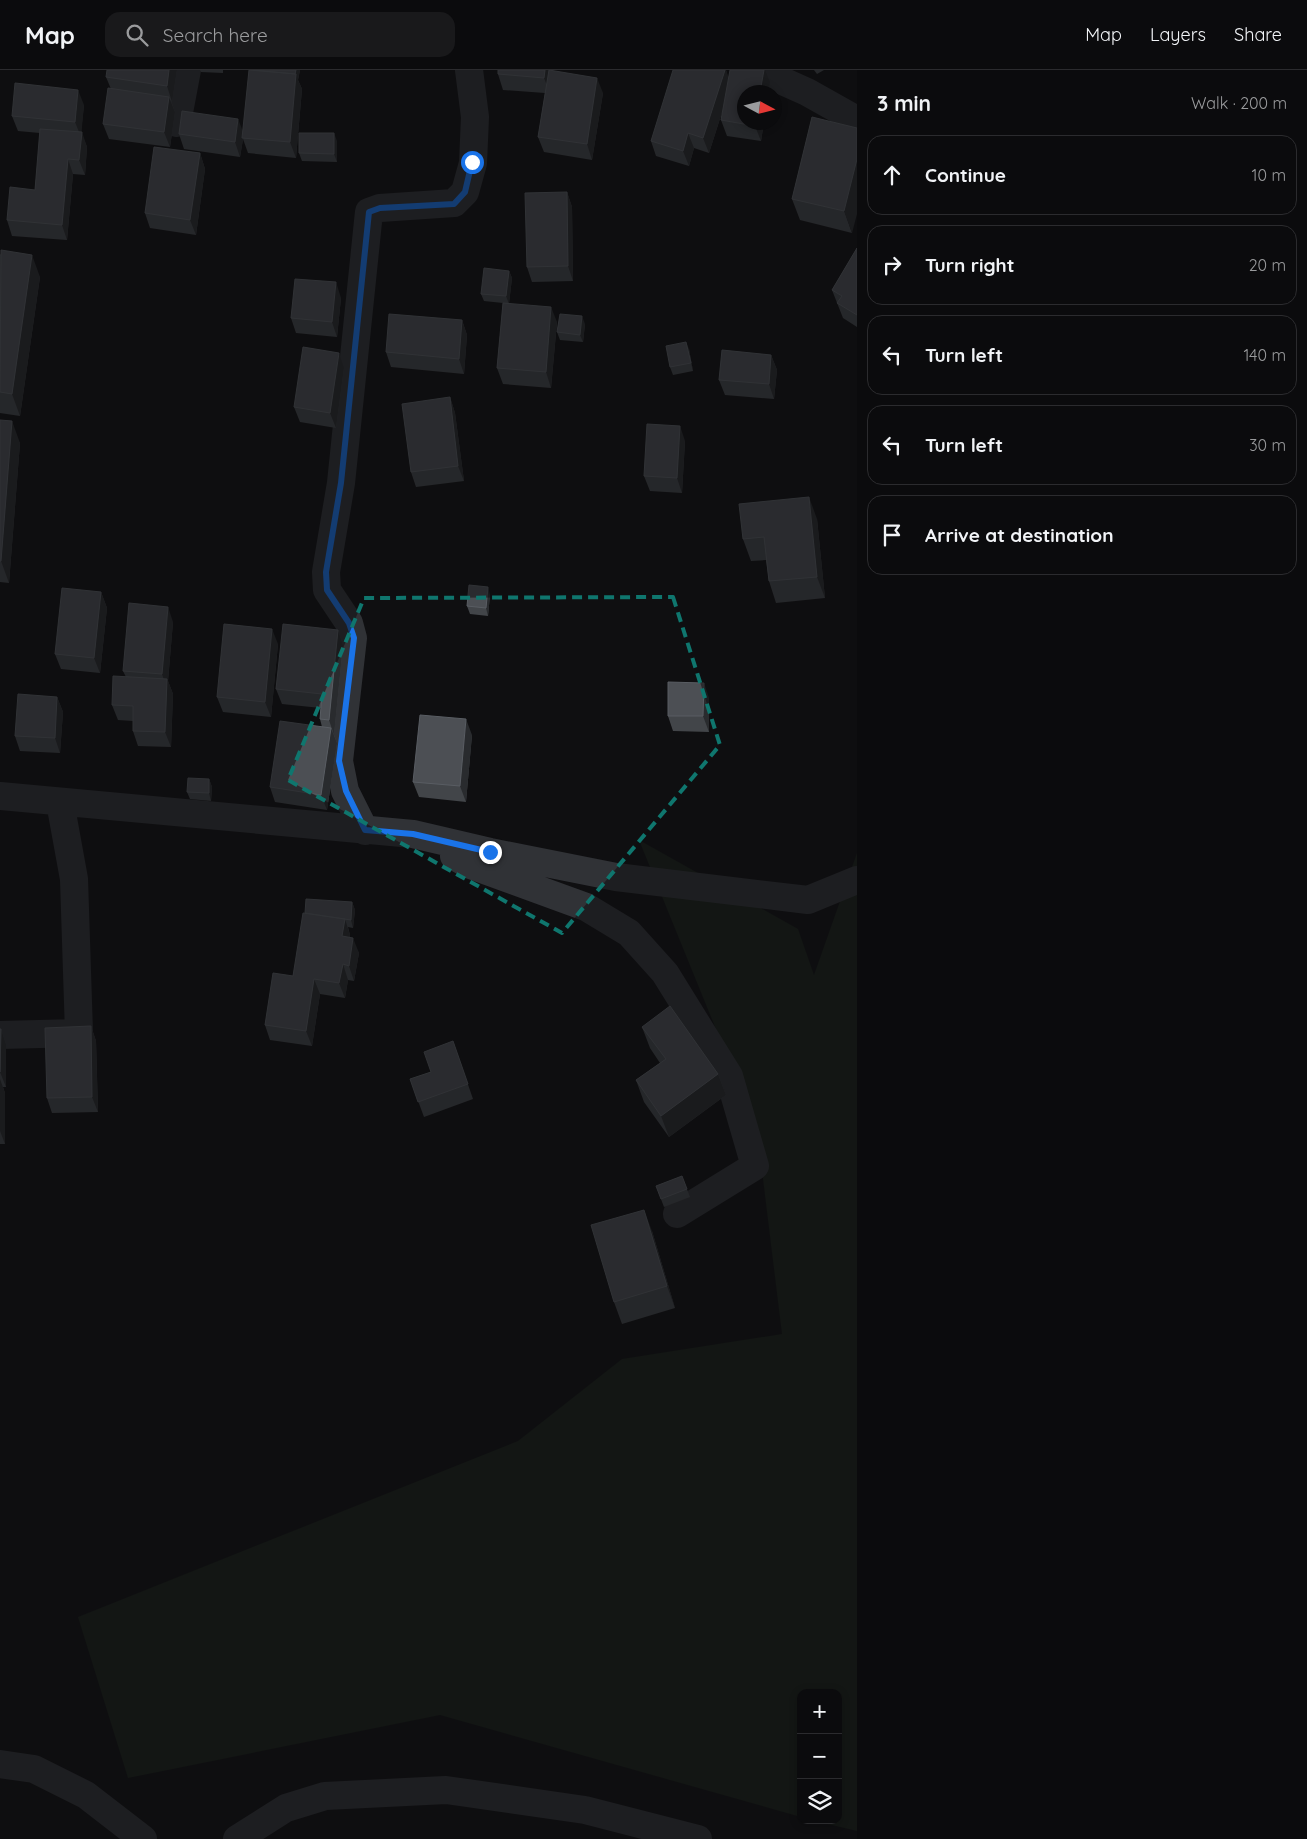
<!DOCTYPE html>
<meta charset="utf-8">
<style>
body{margin:0;font-family:Quicksand,sans-serif;background:#19191b;color:#f1f3f6}
.controls{position:absolute;right:15px;bottom:15px;display:grid;overflow:hidden;border-radius:10px;box-shadow:0 2px 8px #0003}
.controls button{width:45px;height:45px;display:grid;place-items:center;padding:0;border:0;border-bottom:1px solid #2b2b2e;background:#0b0b0d;color:#f1f3f6;font:25px sans-serif}
.compass{position:absolute;left:737px;top:15px;width:45px;height:45px;border-radius:50%;background:#0b0b0d;box-shadow:0 2px 8px #0003;rotate:97deg}
.stop{position:absolute;width:15px;height:15px;margin:-11px;border:4px solid #1a73e8;border-radius:50%;background:#fff}
.stop.end{background:#1a73e8;border-color:#fff;box-shadow:0 1px 5px #0008}
.list{margin:0;padding:0;list-style:none}
h2{display:flex;justify-content:space-between;align-items:center;height:65px;margin:0;padding:0 20px;font-size:21px}
h2 small{font-size:16px;font-weight:400;color:#9a9b9d}
.list li{display:grid;grid-template-columns:32px 1fr auto;gap:15px;align-items:center;box-sizing:border-box;height:80px;margin:0 10px 10px;padding:0 10px;border:1px solid #2b2b2e;border-radius:15px}
.list b{display:block;font-size:19px;white-space:nowrap}
.list em{font-size:16px;font-style:normal;color:#9a9b9d}
.icon{flex:none;width:28px;height:28px;fill:none;stroke:currentColor;stroke-width:2;stroke-linecap:round;stroke-linejoin:round}
.map{position:relative;flex:none;width:857px;height:1769px;overflow:hidden}
header{display:flex;align-items:center;gap:30px;box-sizing:border-box;height:70px;padding:0 25px;background:#0b0b0d;border-bottom:1px solid #2b2b2e}
header strong{font-size:24px}
nav{display:flex;gap:28px;margin-inline-start:auto;font-size:18px}
.search{width:350px;height:45px;background:#19191b;display:flex;align-items:center;gap:12px;box-sizing:border-box;padding:0 18px;border-radius:15px;color:#9a9b9d;font-size:19px}
main{display:flex}
aside{flex:1;background:#0b0b0d}
.map>svg:first-child{display:block}
.green{fill:#192019}
.lines{fill:none;stroke-linecap:round;stroke-linejoin:round}
.minor{stroke:#303236;stroke-width:28}
.wall{fill:#424549}
.shaded-wall{fill:#292b2e}
.building{fill:#4c4f54;stroke:#595d63}
.route{stroke:#1a73e8;stroke-width:6}
.marked{fill:none;stroke:#0f766e;stroke-width:4;stroke-dasharray:10 6;stroke-linejoin:round}
</style>
<header>
<strong>Map</strong>
<div class="search"><svg class="icon" aria-label="search" viewBox="0 0 24 24"><circle cx="10" cy="10" r="6"/><path d="M15 15l6 6"/></svg>Search here</div>
<nav><a>Map</a><a>Layers</a><a>Share</a></nav>
</header>
<main>
<div class="map">
<svg width="857" height="1769" viewBox="0 0 857 1769">
<rect width="100%" height="100%" fill="#0f0f11"/>
<!-- green -->
<path class="green" d="M639 770 798 859 814 905 857 783V1761L811 1750H838V1623H801V1747L440 1645 128 1708 78 1547 518 1371 622 1289 782 1264 757 1060Z"/>
<g class="lines">
<!-- minor -->
<path class="minor" d="M758 0 807 22 857 50
M177 53 187 0
M0 726 413 764 490 782 616 807 808 830 857 810
M365 761 345 721 339 691 353 568 349 553 327 520 326 502 341 413 369 142 380 138 454 133 465 122 473 93 475 47 469 0
M454 786 468 794 586 837 629 863 665 903 729 1006 755 1096 677 1144
M0 965 79 963 74 809 60 732
M0 1694 34 1699 86 1725 143 1769
M237 1769 286 1738 325 1726 446 1720 585 1740 698 1769"/>
</g>
<!-- wall -->
<path class="wall" d="M177 0 172 32 171 31 175 42 170 77 109 69 103 54 111 19 106 7Z
M200 0H223V3L201 2Z
M249 0H300L298 10 302 19 296 88 248 83 243 69 240 87 184 79 179 64 243 62Z
M498 0H551V1L603 23 592 90 544 82 538 67 545 23 503 20 498 4Z
M726 0 728 8 770 12 744 52H764L761 71 727 66 721 50 724 36 709 83 694 78 689 96 656 86 651 71Z
M814 0H824L817 4Z
M84 35 81 62 87 77 85 105 73 104 67 170 12 166 7 150 35 120 40 63 18 61 12 46Z
M812 47 852 163 800 150 792 129Z
M337 71V92L302 91 299 83Z
M200 83 205 99 196 165 150 158 145 143Z
M567 122 572 137 573 211 532 212 527 197Z
M857 178V257L843 248 832 220Z
M0 184 40 207 20 346 0 343Z
M509 201 512 208 509 233 557 252 551 318 503 314 497 298 503 233 484 231 481 224Z
M341 228 337 267 296 263 291 248Z
M462 250 467 265 464 304 391 297 386 282Z
M585 254 583 272 560 270 557 262Z
M689 279 693 301 673 305 670 297Z
M771 285 777 300 774 329 725 325 719 310Z
M344 298 336 358 300 352 294 337Z
M450 327 455 343 464 411 416 417 411 402Z
M0 350 20 373 9 513 0 512Z
M685 371 682 423 650 421 644 406Z
M817 449 825 528 776 533 769 511 766 490 751 491 743 469Z
M101 522 107 538 100 603 61 599 55 584Z
M490 525 488 546 470 544 467 536Z
M173 552 168 611 173 624 171 677 138 676 133 661V651L118 650 112 635 126 607 123 601Z
M338 560 343 575 334 665 337 673 327 740 275 732 270 717 322 657 320 649 321 638 282 634 276 619Z
M278 574 271 647 223 642 217 627Z
M57 627 63 642 60 683 20 681 15 666Z
M709 628V662L673 661 668 646Z
M472 665 466 732 419 727 413 712Z
M209 709 212 717 211 731 190 729 187 722Z
M352 832 355 840 353 858 348 857 350 865V868L359 883 354 911 348 910 345 928 320 924 312 976 270 970 265 955 293 906 305 843Z
M91 956 96 971 98 1042 52 1043 47 1028Z
M642 957 718 1004 726 1025 669 1067 644 1032 636 1010 660 993 650 978Z
M0 959H1L6 974V1017H3L5 1023V1074H0Z
M453 971 473 1029 424 1047 410 1009 431 1002Z
M682 1106 690 1127 664 1137 656 1116Z
M652 1161 675 1238 622 1254 614 1232Z"/>
<!-- shaded-wall -->
<path class="shaded-wall" d="M169 0H177L172 32 167 16Z
M296 0H300L298 10 302 19 296 88 290 72 294 10Z
M545 0H551L550 23 544 8Z
M725 0H726L731 14 709 83 703 68Z
M764 0H765L770 12 768 22H760Z
M597 8 603 23 592 90 587 74Z
M78 20 84 35 81 67 75 52Z
M169 27 175 42 170 77 164 62Z
M238 49 244 64 240 87 235 72Z
M756 52H764L761 71 755 56Z
M82 62 87 77 85 105 79 90Z
M334 63 337 71V92L334 84Z
M688 63 694 78 689 96 683 81Z
M200 83 205 99 196 165 190 150Z
M68 89 73 104 67 170 62 155Z
M857 89V144L852 163 844 141Z
M567 122 572 137 573 211 568 196Z
M32 185 40 207 20 346 12 324Z
M509 201 512 208 509 234 506 226Z
M336 212 341 228 337 267 332 252Z
M551 237 557 252 551 318 546 302Z
M582 246 585 254 583 272 580 265Z
M462 250 467 265 464 304 459 289Z
M686 272 689 279 693 301 691 293Z
M339 283 344 298 336 358 330 343Z
M771 285 777 300 774 329 769 314Z
M450 327 455 343 464 411 458 396Z
M12 351 20 373 9 513 1 491Z
M680 356 685 371 682 423 677 408Z
M809 427 817 449 825 528 817 507Z
M488 517 490 525 488 546 486 538Z
M101 522 107 538 100 603 94 588Z
M168 537 173 552 168 611 173 624 171 677 165 662 167 619 162 604Z
M272 559 278 574 271 647 265 632Z
M338 560 343 575 334 665 329 650Z
M704 613 709 628V662L703 646Z
M57 627 63 642 60 683 55 668Z
M466 649 472 665 466 732 460 716Z
M331 658 337 673 327 740 321 725Z
M209 709 212 717 211 731 209 723Z
M352 832 355 840 353 858 351 850Z
M345 849 350 865 348 882 342 866Z
M353 868 359 883 354 911 349 896Z
M343 894 348 910 345 928 339 913Z
M314 909 320 924 312 976 306 961Z
M91 956 96 971 98 1042 92 1027Z
M1 959 6 974V1017L0 1002Z
M718 1004 726 1025 669 1067 661 1046Z
M0 1009 5 1023V1074L0 1061Z
M644 1140 652 1161 675 1238 667 1216Z"/>
<!-- building -->
<path class="building" d="M107 0H169L167 16 106 7Z
M249 0 296 4 290 72 242 68Z
M253 0H296L295 4Z
M498 0H545L544 8 498 4Z
M549 0 597 8 587 74 538 67Z
M673 0H725L703 68 688 63 683 81 651 71Z
M730 0H764L760 22H744V52H756L755 56 721 50Z
M15 13 78 20 75 52 12 46Z
M108 18 169 27 164 62 103 54Z
M182 41 238 49 235 72 179 64Z
M812 47 857 58V89L844 141 792 129Z
M40 59 82 62 79 90 68 89 62 155 7 150 10 117 35 120Z
M299 63H334V84L299 83Z
M154 77 200 83 190 150 145 143Z
M567 122 568 196 527 197 525 123Z
M857 178V245L837 233 842 226 832 220Z
M1 180 32 185 12 324 0 322Z
M484 198 509 201 506 226 481 224Z
M295 209 336 212 332 252 291 248Z
M503 233 551 237 546 302 497 298Z
M389 244 462 250 459 289 386 282Z
M560 244 582 246 580 265 557 262Z
M686 272 691 293 670 297 666 276Z
M303 277 339 283 330 343 294 337Z
M722 280 771 285 769 314 719 310Z
M450 327 458 396 411 402 402 334Z
M0 350 12 351 1 491H0Z
M647 354 680 356 677 408 644 406Z
M809 427 817 507 769 511 764 467 743 469 739 434Z
M469 515 488 517 486 538 467 536Z
M62 518 101 522 94 588 55 584Z
M129 533 168 537 162 604 123 601Z
M224 554 272 559 265 632 217 627Z
M283 554 338 560 329 650 320 649 322 624 276 619Z
M113 606 167 609 165 662 133 661V636L112 635Z
M668 612 704 613 703 646H668Z
M18 624 57 627 55 668 15 666Z
M420 645 466 649 460 716 413 712Z
M280 651 331 658 321 725 270 717Z
M188 708 209 709V723L187 722Z
M306 829 352 832 351 850 305 843Z
M303 843 345 849 342 866 353 868 349 896 343 894 339 913 314 909 306 961 265 955 273 903 293 906Z
M670 936 718 1004 661 1046 636 1010 666 989 642 957Z
M91 956 92 1027 47 1028 45 958Z
M0 959H1L0 1002Z
M453 971 468 1014 418 1032 410 1009 431 1002 424 982Z
M682 1106 687 1119 661 1129 656 1116Z
M644 1140 667 1216 614 1232 591 1155Z"/>
<g class="lines">
<!-- route -->
<path class="route" d="M472 92 465 122 454 134 380 138 369 142 341 413 326 502 327 520 349 553 354 568 339 691 346 721 365 760 413 764 490 782"/>
</g>
<!-- marked area -->
<path d="M0 0H857V1769H0ZM673 527 720 675 562 863 288 710 364 528Z" fill="#0f0f11" fill-opacity=".55" fill-rule="evenodd"/>
<path class="marked" d="M673 527 720 675 562 863 288 710 364 528Z"/>
</svg>
<div class="controls">
<button>+</button>
<button>−</button>
<button><svg class="icon" aria-label="layers" viewBox="0 0 24 24"><path d="M12 4l9 5-9 5-9-5zM3 14l9 5 9-5"/></svg></button>
</div>
<svg class="compass" viewBox="-18 -18 36 36"><path d="M0-13l5 13h-10z" fill="#e53935"/><path d="M0 13l5-13h-10z" fill="#9a9b9d"/></svg>
<div class="stop" style="left:472px;top:92px"></div>
<div class="stop end" style="left:490px;top:782px"></div>
</div>
<aside>
<h2>3 min<small>Walk · 200 m</small></h2>
<ul class="list">
<li><svg class="icon" aria-label="ahead" viewBox="0 0 24 24"><path d="M12 20V5M6 11l6-6 6 6"/></svg><div><b>Continue</b></div><em>10 m</em></li>
<li><svg class="icon" aria-label="right" viewBox="0 0 24 24"><path d="M7 20v-9h11M14 6l5 5-5 5"/></svg><div><b>Turn right</b></div><em>20 m</em></li>
<li><svg class="icon" aria-label="left" viewBox="0 0 24 24"><path d="M17 20v-9H6M10 6l-5 5 5 5"/></svg><div><b>Turn left</b></div><em>140 m</em></li>
<li><svg class="icon" aria-label="left" viewBox="0 0 24 24"><path d="M17 20v-9H6M10 6l-5 5 5 5"/></svg><div><b>Turn left</b></div><em>30 m</em></li>
<li><svg class="icon" aria-label="arrive" viewBox="0 0 24 24"><path d="M6 21V4h12l-3 4 3 4H6"/></svg><div><b>Arrive at destination</b></div></li>
</ul>
</aside>
</main>
